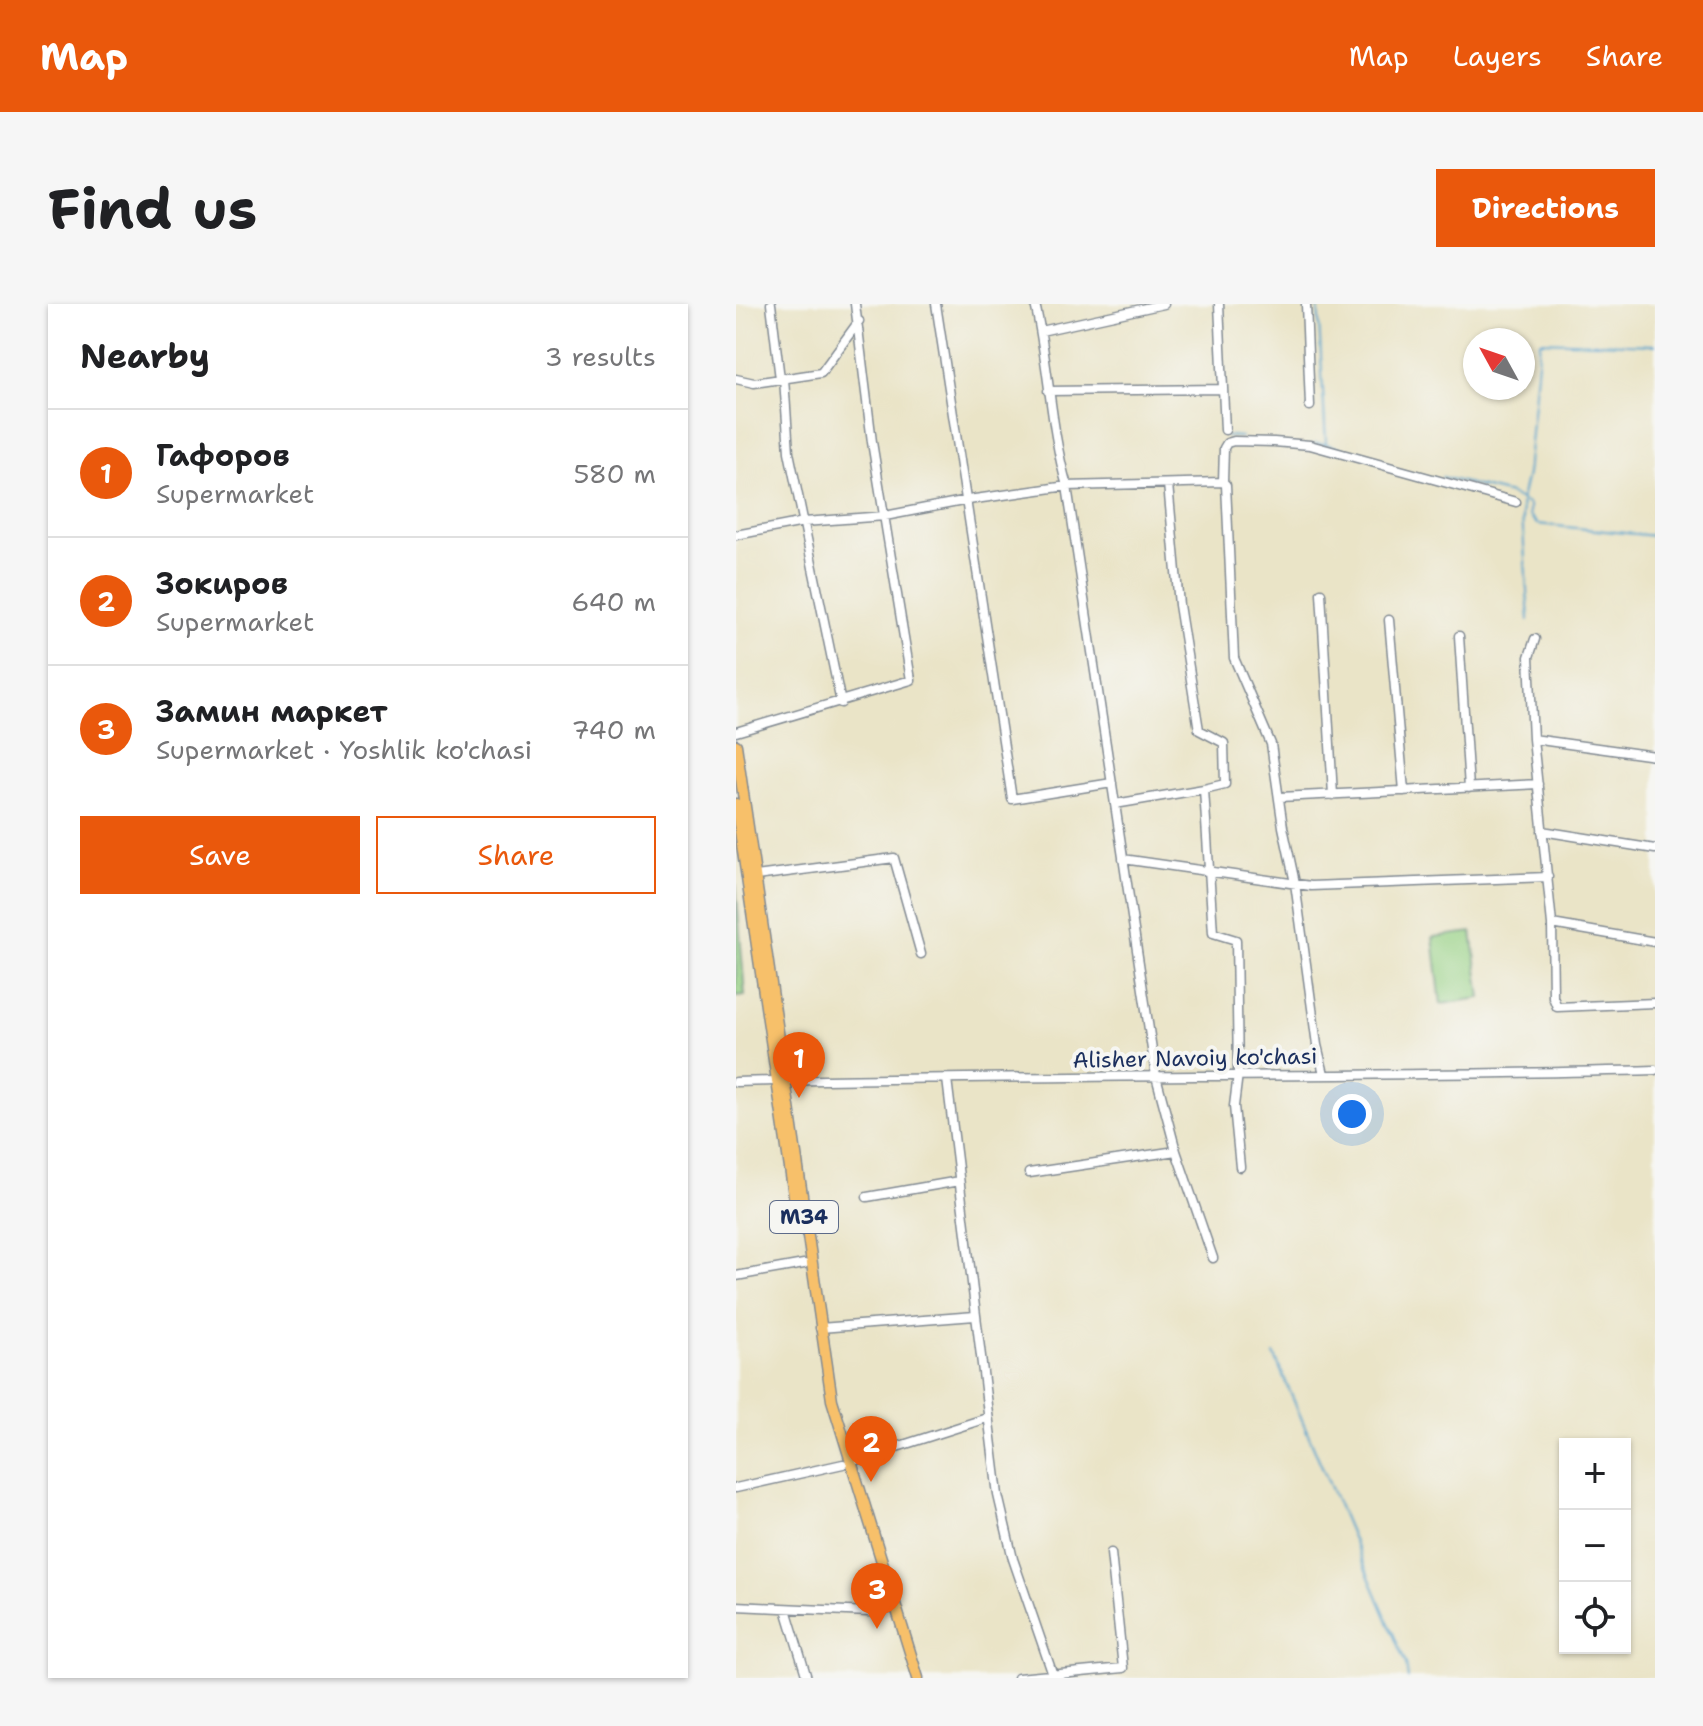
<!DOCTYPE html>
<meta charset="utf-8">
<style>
body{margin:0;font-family:"Shantell Sans",sans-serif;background:#f6f6f6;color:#202124}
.controls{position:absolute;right:24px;bottom:24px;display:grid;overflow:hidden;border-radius:0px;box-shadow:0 2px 6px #0004}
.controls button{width:72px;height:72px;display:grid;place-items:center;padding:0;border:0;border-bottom:2px solid #e0e0e0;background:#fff;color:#202124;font:40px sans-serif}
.compass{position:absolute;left:727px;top:24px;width:72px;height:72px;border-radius:50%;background:#fff;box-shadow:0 2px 6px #0004;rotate:310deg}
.you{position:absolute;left:616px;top:810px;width:28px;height:28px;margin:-20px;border:6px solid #fff;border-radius:50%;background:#1a73e8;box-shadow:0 0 0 12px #1a73e833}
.badge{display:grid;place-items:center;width:52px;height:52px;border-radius:50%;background:#ea580c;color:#fff;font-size:26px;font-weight:700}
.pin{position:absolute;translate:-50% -66px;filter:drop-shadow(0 2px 4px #0008)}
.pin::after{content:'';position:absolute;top:42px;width:28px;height:24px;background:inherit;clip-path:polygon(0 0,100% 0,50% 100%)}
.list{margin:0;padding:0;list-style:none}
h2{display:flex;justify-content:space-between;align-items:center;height:104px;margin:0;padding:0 32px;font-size:34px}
h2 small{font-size:26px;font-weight:400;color:#757577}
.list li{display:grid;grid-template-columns:52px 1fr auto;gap:24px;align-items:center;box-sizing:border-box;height:128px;padding:0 32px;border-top:2px solid #e0e0e0}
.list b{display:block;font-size:30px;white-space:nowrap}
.list p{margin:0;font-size:26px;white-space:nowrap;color:#757577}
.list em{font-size:26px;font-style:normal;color:#757577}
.actions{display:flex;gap:16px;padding:24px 32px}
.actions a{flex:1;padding:18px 0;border:2px solid #ea580c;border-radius:0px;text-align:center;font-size:28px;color:#ea580c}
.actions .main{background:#ea580c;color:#fff}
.icon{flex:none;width:44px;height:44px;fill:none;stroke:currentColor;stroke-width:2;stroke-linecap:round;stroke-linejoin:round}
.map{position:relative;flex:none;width:919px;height:1374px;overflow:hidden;border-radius:0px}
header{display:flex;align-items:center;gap:48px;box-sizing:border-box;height:112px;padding:0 40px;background:#ea580c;color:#fff}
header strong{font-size:38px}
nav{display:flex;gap:44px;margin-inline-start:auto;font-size:28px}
.intro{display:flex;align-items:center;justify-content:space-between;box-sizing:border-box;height:192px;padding:0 48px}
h1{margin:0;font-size:56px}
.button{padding:20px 36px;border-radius:0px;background:#ea580c;color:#fff;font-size:28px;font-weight:700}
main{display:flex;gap:48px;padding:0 48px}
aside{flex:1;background:#fff;border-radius:0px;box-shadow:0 2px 6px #0004}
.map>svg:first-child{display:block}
.garden{fill:#97d184;stroke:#598071;stroke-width:2}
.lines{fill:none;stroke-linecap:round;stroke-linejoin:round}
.stream{stroke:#54a2cd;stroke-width:2}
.minor-casing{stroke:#828a92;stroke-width:11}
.major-casing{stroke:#828a92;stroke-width:13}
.minor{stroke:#fff;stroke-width:8}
.major{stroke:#f7c06b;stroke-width:10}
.labels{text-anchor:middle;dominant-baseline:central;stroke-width:8;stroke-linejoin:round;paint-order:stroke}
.shield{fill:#f6f6f2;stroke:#5d6b8a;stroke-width:2}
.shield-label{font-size:20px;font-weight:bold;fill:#1b2f5e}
.street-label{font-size:22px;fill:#1b2f5e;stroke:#f6f6f2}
</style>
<header>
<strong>Map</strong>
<nav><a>Map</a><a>Layers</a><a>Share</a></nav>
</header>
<div class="intro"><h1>Find us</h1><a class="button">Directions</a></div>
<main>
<aside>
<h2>Nearby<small>3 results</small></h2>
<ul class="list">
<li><span class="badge">1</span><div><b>Гафоров</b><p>Supermarket</p></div><em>580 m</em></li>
<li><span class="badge">2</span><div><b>Зокиров</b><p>Supermarket</p></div><em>640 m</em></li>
<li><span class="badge">3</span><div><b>Замин маркет</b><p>Supermarket · Yoshlik ko'chasi</p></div><em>740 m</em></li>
</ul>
<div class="actions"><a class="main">Save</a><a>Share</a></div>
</aside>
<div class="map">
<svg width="919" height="1374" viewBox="0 0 919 1374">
<rect width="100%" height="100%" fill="#f6f6f2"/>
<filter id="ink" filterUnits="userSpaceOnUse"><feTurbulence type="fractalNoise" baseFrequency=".0125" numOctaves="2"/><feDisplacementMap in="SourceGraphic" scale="16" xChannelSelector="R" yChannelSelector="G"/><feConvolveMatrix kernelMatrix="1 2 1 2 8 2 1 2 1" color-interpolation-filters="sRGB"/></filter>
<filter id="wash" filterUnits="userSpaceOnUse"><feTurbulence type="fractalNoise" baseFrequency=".006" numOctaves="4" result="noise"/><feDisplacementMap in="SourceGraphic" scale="32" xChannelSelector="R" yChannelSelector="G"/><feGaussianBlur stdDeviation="1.8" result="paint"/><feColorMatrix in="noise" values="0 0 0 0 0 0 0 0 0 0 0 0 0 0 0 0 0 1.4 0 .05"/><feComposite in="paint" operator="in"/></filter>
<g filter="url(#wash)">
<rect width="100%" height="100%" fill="#eae4c7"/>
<!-- garden -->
<path class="garden" d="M0 580 9 691 0 692Z
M736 628 745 694 705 700 697 633Z"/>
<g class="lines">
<!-- stream -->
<path class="stream" d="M582 0 590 139
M490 132 505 133
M579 139 590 140 642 156
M706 173 774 190 793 201V211L801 220 919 232
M793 316 785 196 791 170 804 37 919 41
M538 1050 670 1360 672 1374"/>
</g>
</g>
<g filter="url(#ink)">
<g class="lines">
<defs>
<path id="minor" d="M35 0 44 75
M200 0 276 495 376 479
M299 0C313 60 314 123 331 182L420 772 440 847 477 954
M483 0 489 126
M570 0 574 102
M305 27 428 0
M48 74 53 148 105 399
M0 75 18 79 85 69 123 17
M312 87 487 85
M487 178 488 144 491 139 498 137 538 138 574 141 780 198
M432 180 443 301 463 426 488 439 489 480 468 485 477 629 500 636 502 770 498 802 504 863
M0 231 68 218 149 212 232 196 331 182 487 178 490 181 498 354 535 440 547 523 559 579 581 741 588 770
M585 289 597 491
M653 316 668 487
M723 332 733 484
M799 335 793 353 797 435 816 620 817 693 821 703 919 699
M0 428 175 376 136 138 119 0
M797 435 919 452
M544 493 802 480
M379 500 468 485
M806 527 919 545
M387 555 575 582 812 573
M20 572 158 554 185 650
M816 620 919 638
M211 775 262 1191 277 1255 318 1374
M0 778C306 770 613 774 919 766
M293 869 440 847
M131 893 223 877
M0 972 68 960
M84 1024 239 1012
M114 1158 251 1114
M0 1184 107 1160
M0 1302 133 1308 160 1303
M50 1305 71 1374
M282 1374 387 1364 375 1249"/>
<path id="major" d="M0 441 96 1096 182 1374
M0 500 60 905"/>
</defs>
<!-- minor casing -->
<use href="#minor" class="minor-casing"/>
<!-- major casing -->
<use href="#major" class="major-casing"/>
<!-- minor -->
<use href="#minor" class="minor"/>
<!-- major -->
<use href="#major" class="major"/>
</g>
</g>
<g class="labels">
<!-- shield labels -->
<rect class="shield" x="34" y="897" width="68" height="32" rx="6"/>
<g class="shield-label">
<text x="68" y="913">M34</text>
</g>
<!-- street labels -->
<g class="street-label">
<text transform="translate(459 754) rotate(-1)">Alisher Navoiy ko'chasi</text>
</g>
</g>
</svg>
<div class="controls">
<button>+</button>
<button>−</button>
<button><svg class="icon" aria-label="locate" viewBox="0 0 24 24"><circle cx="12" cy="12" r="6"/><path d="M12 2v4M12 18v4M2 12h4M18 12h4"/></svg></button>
</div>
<svg class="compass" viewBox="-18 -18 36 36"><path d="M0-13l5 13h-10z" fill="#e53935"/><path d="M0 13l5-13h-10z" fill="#757577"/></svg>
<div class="you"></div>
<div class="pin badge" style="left:63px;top:794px">1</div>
<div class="pin badge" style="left:135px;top:1178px">2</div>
<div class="pin badge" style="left:141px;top:1325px">3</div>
</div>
</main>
